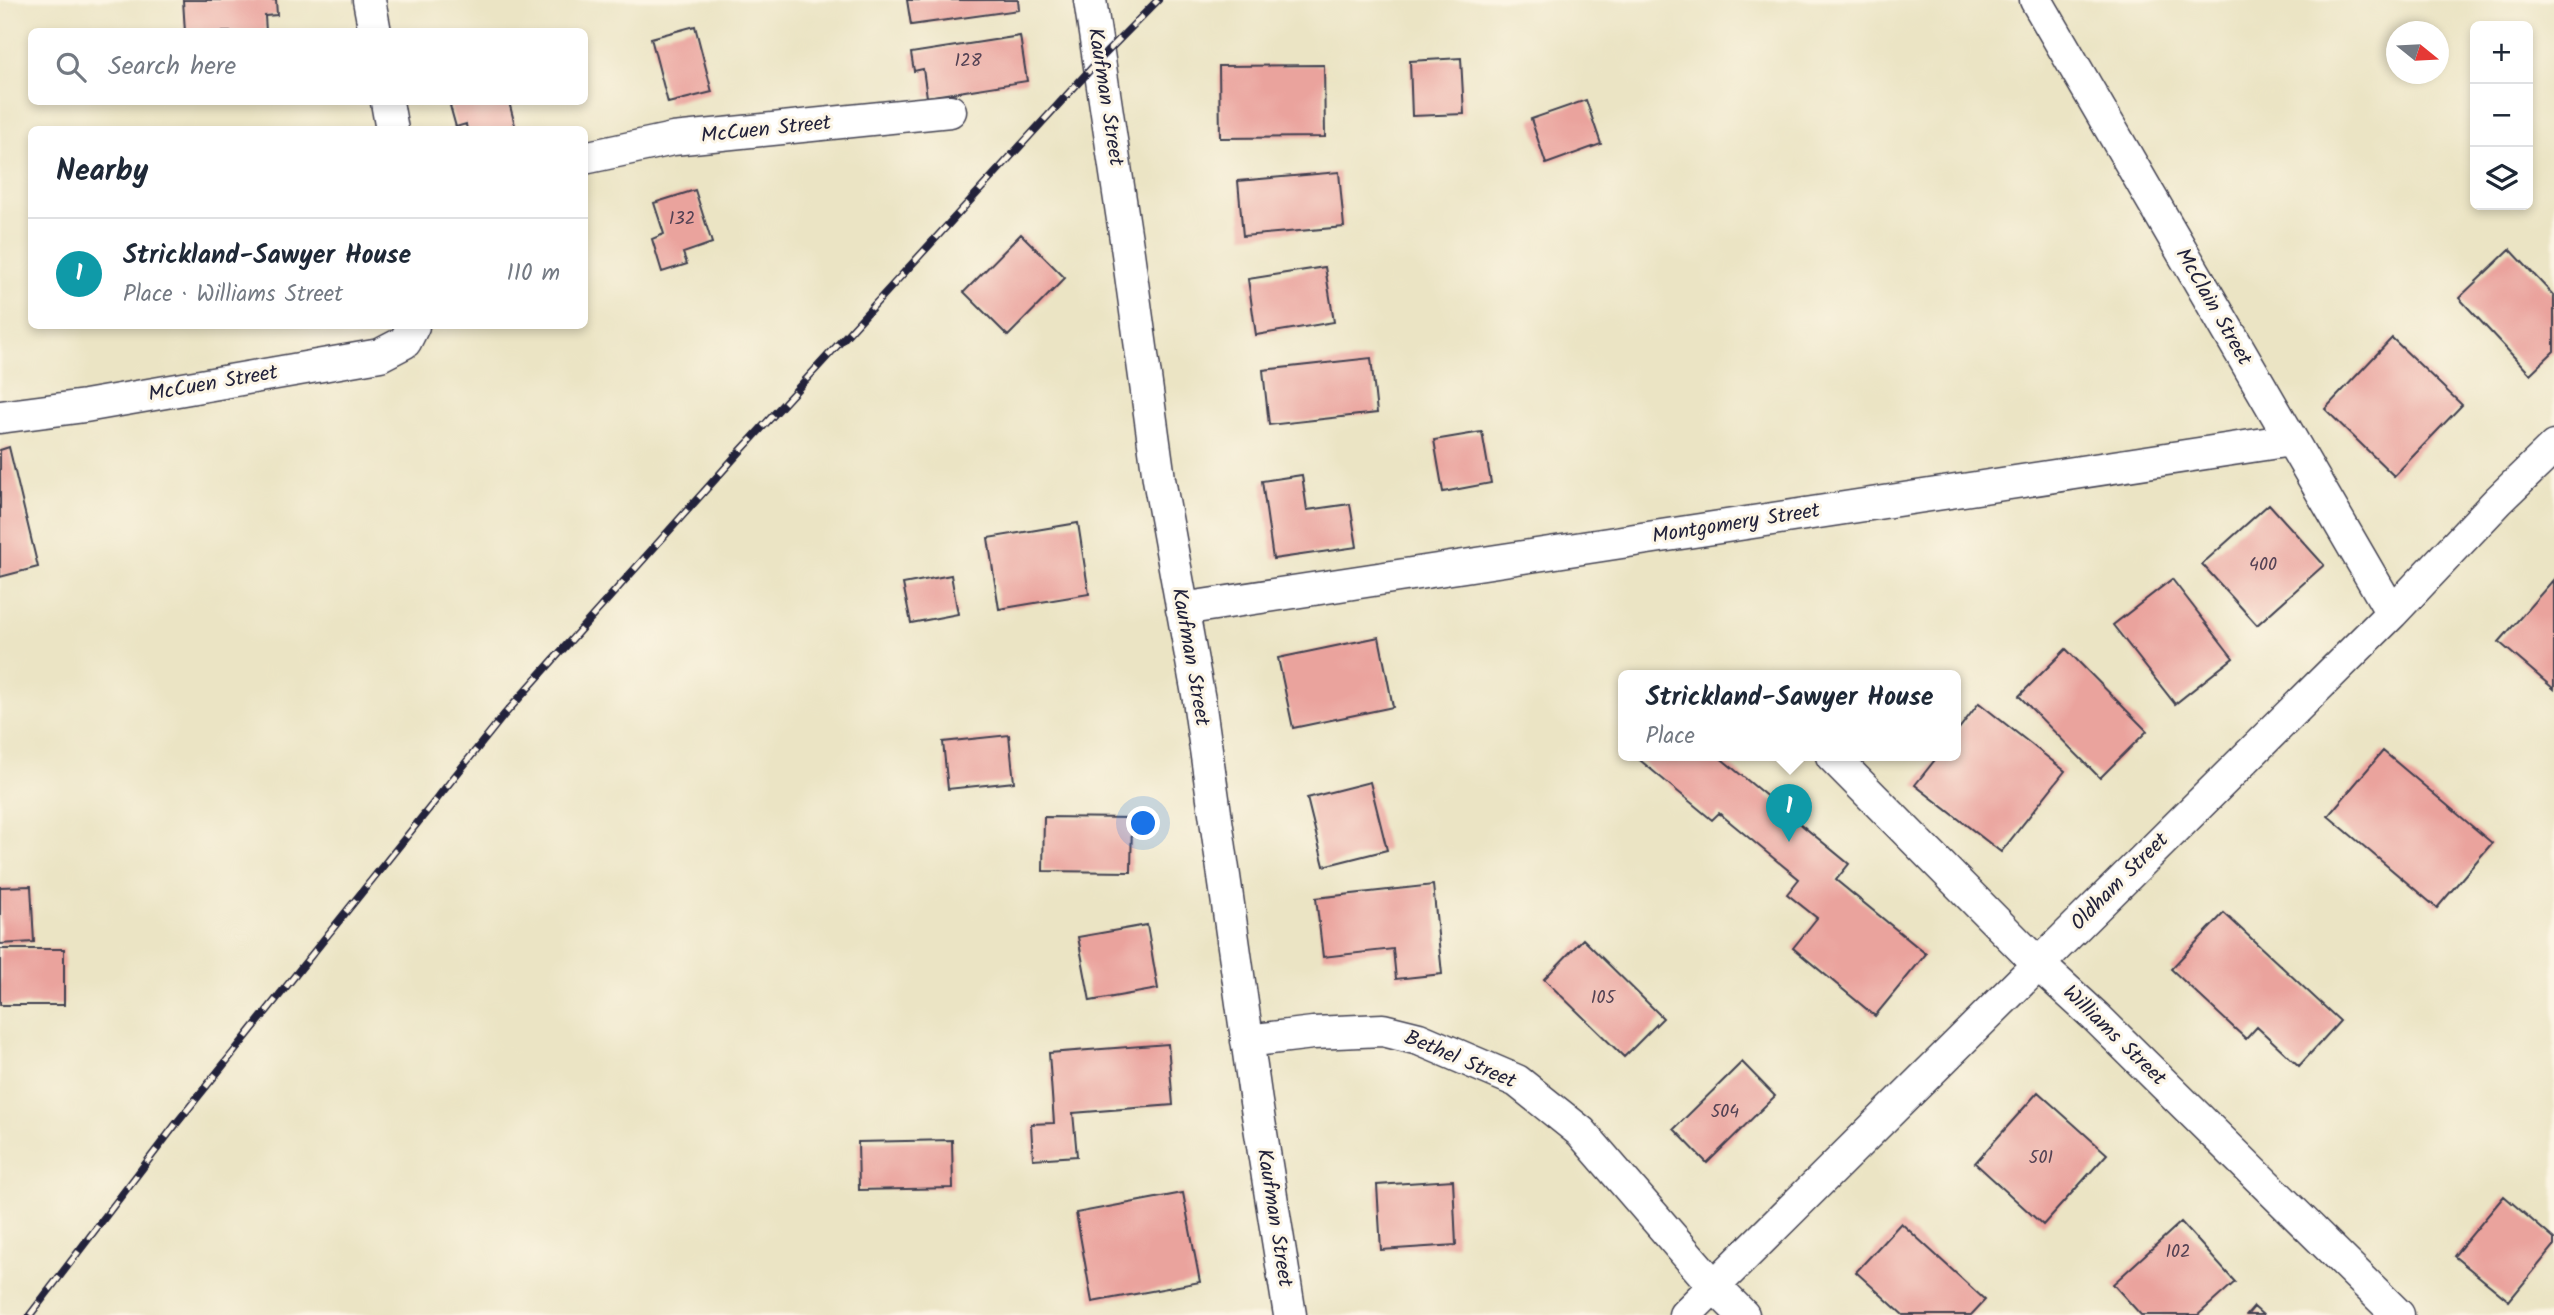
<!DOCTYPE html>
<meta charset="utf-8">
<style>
body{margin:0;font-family:Kalam,sans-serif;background:#f2f2f3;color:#1f2937}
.controls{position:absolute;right:21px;top:21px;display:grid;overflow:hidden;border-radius:10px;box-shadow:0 4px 10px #0003}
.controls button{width:63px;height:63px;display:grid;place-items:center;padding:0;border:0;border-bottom:2px solid #e0e1e3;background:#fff;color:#1f2937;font:35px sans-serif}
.compass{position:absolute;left:2386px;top:21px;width:63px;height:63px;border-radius:50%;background:#fff;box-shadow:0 4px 10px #0003;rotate:108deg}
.you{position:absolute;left:1144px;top:824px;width:24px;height:24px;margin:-18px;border:5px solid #fff;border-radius:50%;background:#1a73e8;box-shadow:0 0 0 10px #1a73e833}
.badge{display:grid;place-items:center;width:46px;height:46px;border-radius:50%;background:#0b8043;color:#fff;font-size:23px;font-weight:700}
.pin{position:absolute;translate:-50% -58px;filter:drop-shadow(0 2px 4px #0008)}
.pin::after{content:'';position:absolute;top:37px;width:24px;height:21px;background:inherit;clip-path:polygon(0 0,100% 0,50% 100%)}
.popup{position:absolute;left:1618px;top:670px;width:343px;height:91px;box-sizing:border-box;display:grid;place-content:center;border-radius:10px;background:#fff;filter:drop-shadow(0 2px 5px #0005);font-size:23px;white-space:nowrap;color:#747a83}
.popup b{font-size:26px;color:#1f2937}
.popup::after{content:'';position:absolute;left:50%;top:100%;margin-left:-14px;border:14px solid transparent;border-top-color:#fff}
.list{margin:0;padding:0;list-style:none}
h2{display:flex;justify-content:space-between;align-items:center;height:91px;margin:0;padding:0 28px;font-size:30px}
h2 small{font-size:23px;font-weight:400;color:#747a83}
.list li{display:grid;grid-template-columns:46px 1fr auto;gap:21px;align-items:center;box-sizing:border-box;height:112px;padding:0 28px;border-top:2px solid #e0e1e3}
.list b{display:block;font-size:26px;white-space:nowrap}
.list p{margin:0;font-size:23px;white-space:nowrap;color:#747a83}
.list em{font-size:23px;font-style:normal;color:#747a83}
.icon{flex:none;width:38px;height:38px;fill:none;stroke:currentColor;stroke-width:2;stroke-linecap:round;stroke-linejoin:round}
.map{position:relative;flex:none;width:2554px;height:1315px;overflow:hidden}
.search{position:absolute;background:#fff;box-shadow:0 4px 10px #0003;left:28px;top:28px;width:560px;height:77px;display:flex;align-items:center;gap:18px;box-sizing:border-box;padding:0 24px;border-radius:10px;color:#747a83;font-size:26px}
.panel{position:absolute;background:#fff;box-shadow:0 4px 10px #0003;left:28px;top:126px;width:560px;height:203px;border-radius:10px}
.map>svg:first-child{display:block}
.building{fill:#eaa39d}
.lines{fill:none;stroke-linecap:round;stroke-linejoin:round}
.street-casing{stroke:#403f50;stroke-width:35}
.street{stroke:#fff;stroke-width:32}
.rail-casing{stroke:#22223b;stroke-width:8}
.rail{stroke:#fcf5e5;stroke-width:5;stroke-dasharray:16;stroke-linecap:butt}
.labels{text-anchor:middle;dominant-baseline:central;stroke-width:6;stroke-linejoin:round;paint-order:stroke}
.number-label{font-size:18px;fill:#544254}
.street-label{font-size:21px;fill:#22223b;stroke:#fcf5e5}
</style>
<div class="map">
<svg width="2554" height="1315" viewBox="0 0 2554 1315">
<rect width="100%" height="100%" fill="#fcf5e5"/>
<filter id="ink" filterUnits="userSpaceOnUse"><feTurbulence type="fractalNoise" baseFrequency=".0143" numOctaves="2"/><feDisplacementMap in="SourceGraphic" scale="14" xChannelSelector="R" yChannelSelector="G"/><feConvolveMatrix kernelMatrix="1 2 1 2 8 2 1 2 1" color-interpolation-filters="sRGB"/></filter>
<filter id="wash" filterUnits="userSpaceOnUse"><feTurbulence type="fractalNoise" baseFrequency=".00686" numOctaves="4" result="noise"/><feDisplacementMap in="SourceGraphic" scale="28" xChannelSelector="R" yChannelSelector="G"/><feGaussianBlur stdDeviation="1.57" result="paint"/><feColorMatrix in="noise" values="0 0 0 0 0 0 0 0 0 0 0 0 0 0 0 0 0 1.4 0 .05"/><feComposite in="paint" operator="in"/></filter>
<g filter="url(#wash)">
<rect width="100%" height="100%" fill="#ebe4c4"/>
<g id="blocks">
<!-- building -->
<path class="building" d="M183 0H276L277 15 265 16 266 32H185Z
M907 0H1018L1019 10 911 25Z
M695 26 712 92 668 103 651 38Z
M1020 36 1027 81 927 97 923 69 914 71 911 53Z
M1461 58 1464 114 1412 116 1410 61Z
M1324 65 1325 137 1220 138 1219 66Z
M1586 100 1601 144 1546 164 1531 119Z
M449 102H509L515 125 498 130H467L466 124 456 127Z
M1339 172 1344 227 1243 236 1238 181Z
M695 190 712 243 683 253 687 264 662 272 652 239 664 234 654 203Z
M1021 234 1065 278 1008 336 964 292Z
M2510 249 2554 296V351L2530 374 2459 298Z
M1325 267 1334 322 1256 335 1248 279Z
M2392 338 2462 405 2394 476 2325 409Z
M1371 358 1377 413 1269 425 1263 370Z
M1482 432 1491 483 1443 492 1434 440Z
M9 447 38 567 0 577V450Z
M1302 475 1307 510 1350 504 1357 547 1273 559 1262 481Z
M2269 504 2324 565 2257 625 2202 564Z
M1078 523 1089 594 999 609 988 538Z
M951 575 958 614 911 623 903 584Z
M2172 579 2233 658 2175 704 2113 625Z
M2554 579V689L2499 642Z
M1379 637 1393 707 1293 728 1278 658Z
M2066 649 2147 731 2100 778 2019 696Z
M1979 703 2065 771 2001 852 1915 785 1938 756H1955V734Z
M1009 735 1014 782 948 789 943 742Z
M2383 751 2492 843 2437 908 2328 816Z
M1635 756H1718L1849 864 1836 880 1926 954 1875 1016 1793 948 1817 918 1787 894 1799 879 1719 813 1712 820Z
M1370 782 1387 850 1324 866 1307 798Z
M1044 817 1132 818 1131 872 1043 871Z
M1433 885 1442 974 1396 979 1393 949 1323 957 1316 898Z
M31 886 34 942 0 944V887Z
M2224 913 2340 1021 2299 1066 2257 1027 2246 1039 2171 969Z
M1147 925 1158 989 1090 1001 1078 937Z
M1583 939 1663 1018 1624 1057 1544 979Z
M0 949H64V1005H0Z
M1168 1044 1173 1105 1073 1113 1077 1156 1033 1159 1031 1124 1054 1123 1049 1053Z
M1742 1062 1775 1096 1707 1163 1674 1129Z
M2038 1092 2107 1154 2043 1225 1975 1163Z
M952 1140 953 1188 859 1190 858 1142Z
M1453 1180 1456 1245 1381 1250 1377 1185Z
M1183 1193 1200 1282 1092 1302 1076 1213Z
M2504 1196 2554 1239V1246L2509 1301 2454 1256Z
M2181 1222 2235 1282 2198 1315H2141L2113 1284Z
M1901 1223 1985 1300 1971 1315H1903L1856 1272Z
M2254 1307 2263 1315H2247Z"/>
</g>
</g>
<g filter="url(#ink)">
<use href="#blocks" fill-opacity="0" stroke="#403f50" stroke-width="2"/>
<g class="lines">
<defs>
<path id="street" d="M369 0 375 32
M1090 0 1128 253 1159 479 1199 700 1256 1102 1290 1315
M2036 0 2392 613
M387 102 392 130
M584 158 673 139 950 111
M0 417 85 406 380 355 405 342 413 326
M1182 609 2291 440
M1832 756 2038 964 2096 1017 2398 1315
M1247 1041 1313 1033 1383 1030 1419 1039 1517 1081 1581 1132 1714 1286 1743 1315
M1685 1315 2392 613 2498 501 2554 447"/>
</defs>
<!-- street casing -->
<use href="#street" class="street-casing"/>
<!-- street -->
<use href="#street" class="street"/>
<defs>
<path id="rail" d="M30 1315 176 1124 504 715 735 457 1100 59 1158 0"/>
</defs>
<!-- rail casing -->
<use href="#rail" class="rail-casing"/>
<!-- rail -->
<use href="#rail" class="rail"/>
</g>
</g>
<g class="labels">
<!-- number labels -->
<g class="number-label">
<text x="968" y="61">128</text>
<text x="682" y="219">132</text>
<text x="2263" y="565">400</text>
<text x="1603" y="998">105</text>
<text x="1725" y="1112">504</text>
<text x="2041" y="1158">501</text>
<text x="2178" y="1252">102</text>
</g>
<!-- street labels -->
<g class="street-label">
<text transform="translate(1105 97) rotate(81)">Kaufman Street</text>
<text transform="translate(766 130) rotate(-6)">McCuen Street</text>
<text transform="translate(2213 307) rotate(60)">McClain Street</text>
<text transform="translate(213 384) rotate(-10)">McCuen Street</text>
<text transform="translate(1736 524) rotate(-9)">Montgomery Street</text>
<text transform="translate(1190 657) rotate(80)">Kaufman Street</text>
<text transform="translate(2120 882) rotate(-45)">Oldham Street</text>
<text transform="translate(2114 1036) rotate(44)">Williams Street</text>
<text transform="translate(1460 1060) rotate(23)">Bethel Street</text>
<text transform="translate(1274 1218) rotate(81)">Kaufman Street</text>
</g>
</g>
</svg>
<div class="controls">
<button>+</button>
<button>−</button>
<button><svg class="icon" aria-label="layers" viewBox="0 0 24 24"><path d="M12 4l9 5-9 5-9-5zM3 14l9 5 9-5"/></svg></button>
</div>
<svg class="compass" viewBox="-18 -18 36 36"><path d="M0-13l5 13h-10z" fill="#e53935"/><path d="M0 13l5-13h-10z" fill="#747a83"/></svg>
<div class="you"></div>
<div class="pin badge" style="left:1789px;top:842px;background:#0f9aa8">1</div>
<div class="popup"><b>Strickland-Sawyer House</b>Place</div>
<div class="search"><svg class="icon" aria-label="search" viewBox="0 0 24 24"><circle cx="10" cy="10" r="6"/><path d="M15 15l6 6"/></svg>Search here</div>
<section class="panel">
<h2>Nearby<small></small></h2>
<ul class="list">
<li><span class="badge" style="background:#0f9aa8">1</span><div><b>Strickland-Sawyer House</b><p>Place · Williams Street</p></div><em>110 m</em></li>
</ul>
</section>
</div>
